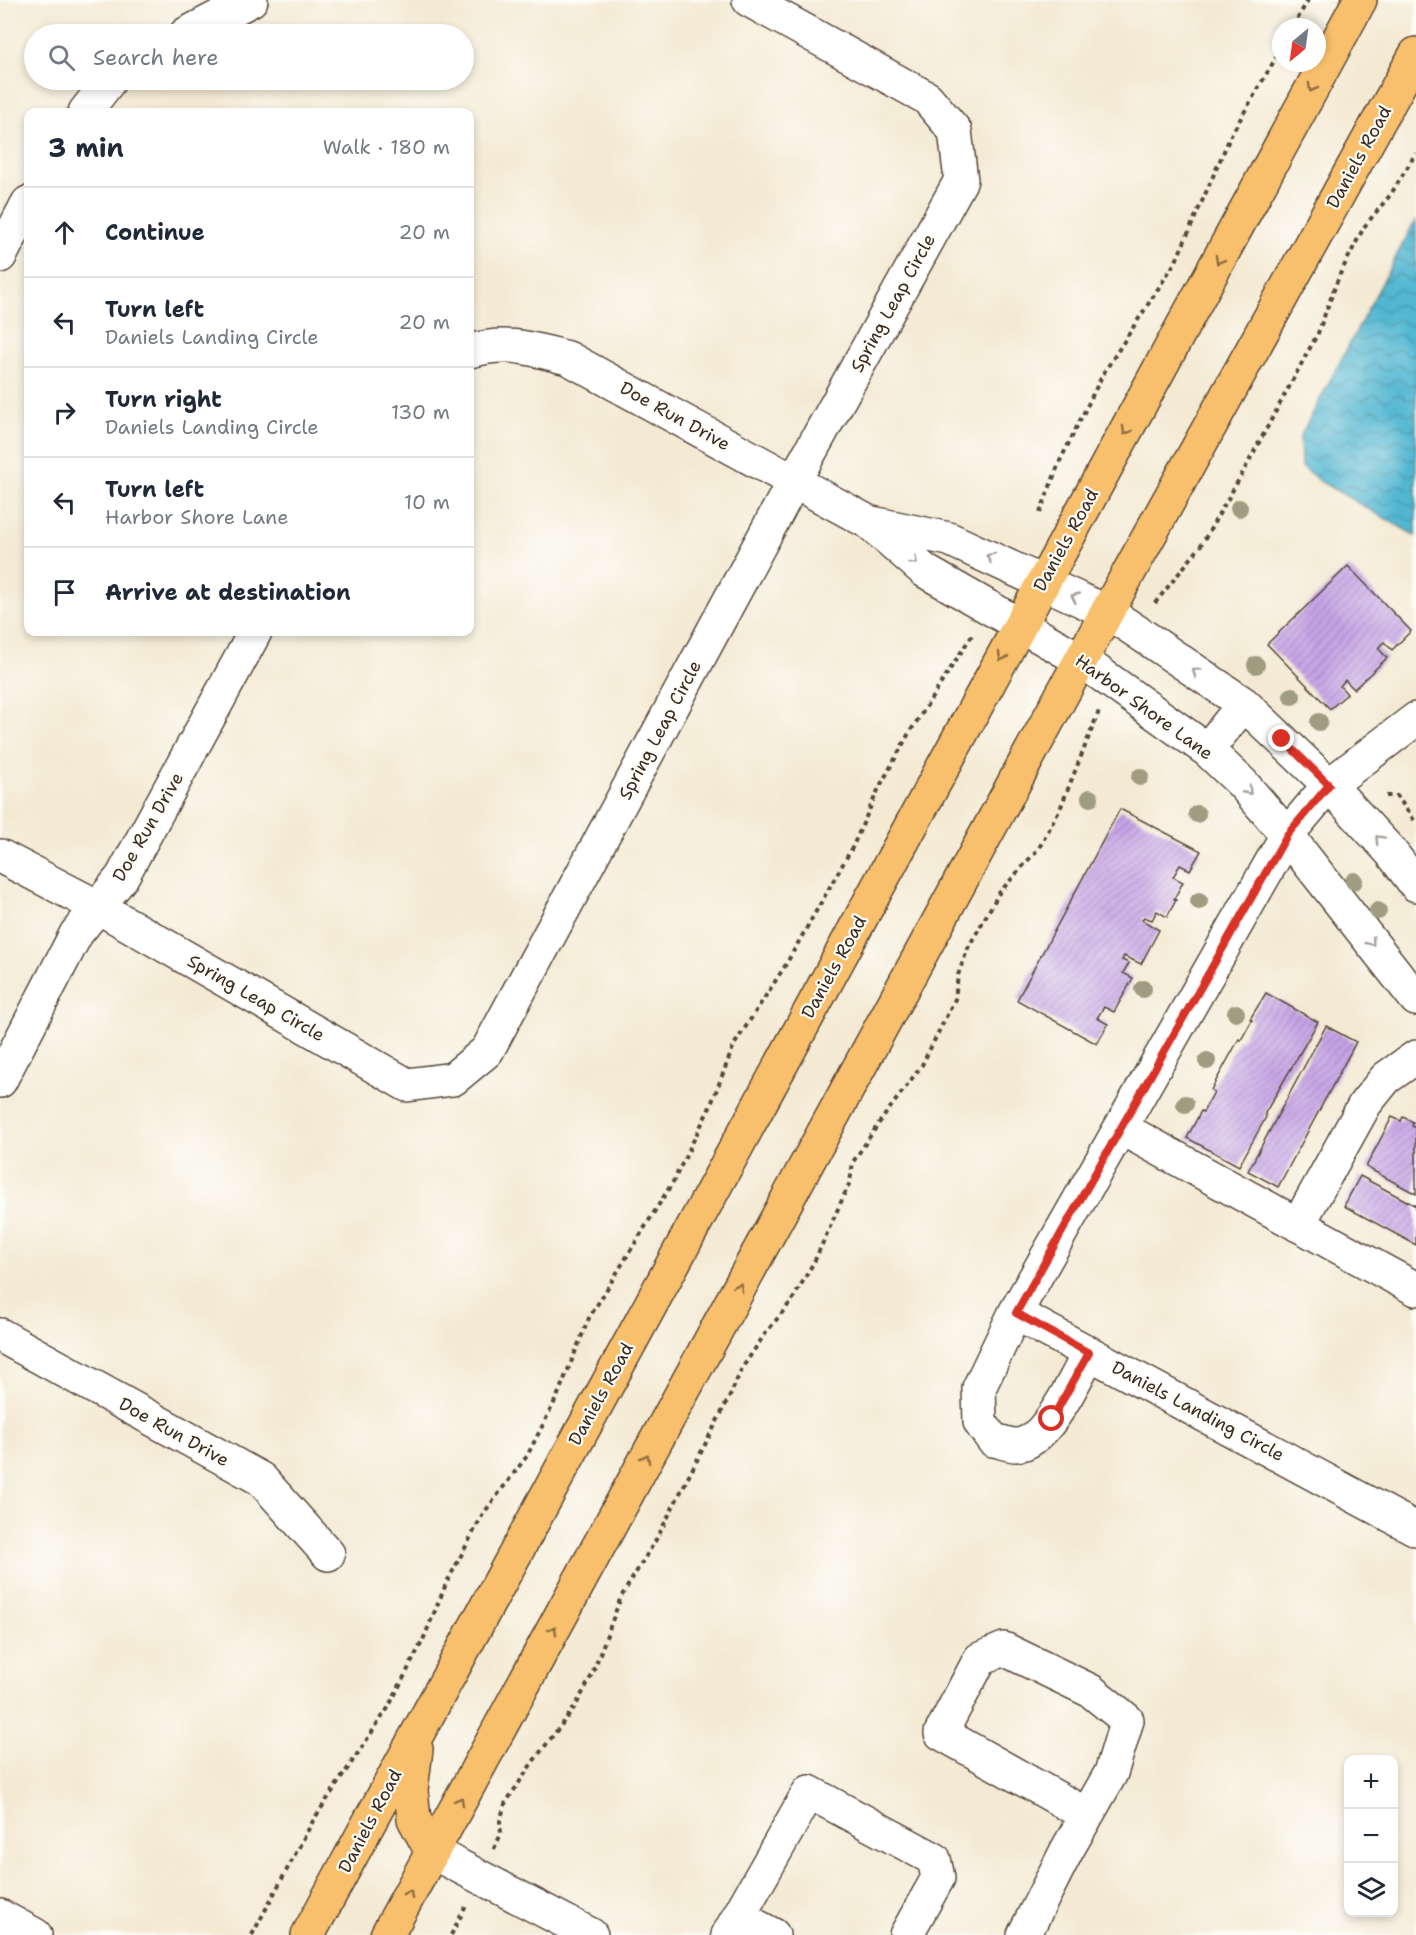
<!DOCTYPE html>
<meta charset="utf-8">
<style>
body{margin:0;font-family:"Shantell Sans",sans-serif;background:#f6f6f7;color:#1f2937}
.controls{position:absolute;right:18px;bottom:18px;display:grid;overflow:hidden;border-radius:12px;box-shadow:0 3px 9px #0003}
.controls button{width:54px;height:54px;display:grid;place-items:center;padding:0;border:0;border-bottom:2px solid #e0e1e3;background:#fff;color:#1f2937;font:30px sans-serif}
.compass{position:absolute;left:1272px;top:18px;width:54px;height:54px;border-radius:50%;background:#fff;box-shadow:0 3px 9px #0003;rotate:209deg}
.stop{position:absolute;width:18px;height:18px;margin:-14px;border:4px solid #d93025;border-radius:50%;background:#fff}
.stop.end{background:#d93025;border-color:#fff;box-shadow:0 2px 6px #0008}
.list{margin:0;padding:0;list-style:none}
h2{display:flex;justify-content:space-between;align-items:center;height:78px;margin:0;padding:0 24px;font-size:26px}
h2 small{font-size:20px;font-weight:400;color:#747a83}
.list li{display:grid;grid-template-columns:39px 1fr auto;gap:18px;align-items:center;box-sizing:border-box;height:90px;padding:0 24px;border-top:2px solid #e0e1e3}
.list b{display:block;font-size:22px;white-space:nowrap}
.list p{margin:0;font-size:20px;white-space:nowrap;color:#747a83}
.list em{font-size:20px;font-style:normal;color:#747a83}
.icon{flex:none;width:33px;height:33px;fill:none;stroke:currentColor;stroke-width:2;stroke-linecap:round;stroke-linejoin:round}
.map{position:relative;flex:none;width:1416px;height:1935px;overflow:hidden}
.search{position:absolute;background:#fff;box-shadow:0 3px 9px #0003;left:24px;top:24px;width:450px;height:66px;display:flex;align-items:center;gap:15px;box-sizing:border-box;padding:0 21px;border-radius:33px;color:#747a83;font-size:22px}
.panel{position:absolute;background:#fff;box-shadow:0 3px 9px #0003;left:24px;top:108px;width:450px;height:528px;border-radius:12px}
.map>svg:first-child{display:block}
.water{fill:url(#water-waves);stroke:#477078;stroke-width:1.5}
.building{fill:url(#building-hatch)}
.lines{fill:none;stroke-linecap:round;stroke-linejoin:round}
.minor-casing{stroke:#574739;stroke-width:36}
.major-casing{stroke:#574739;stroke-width:36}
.path{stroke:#574739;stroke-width:4;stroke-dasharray:4.5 4.5;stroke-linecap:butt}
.minor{stroke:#fff;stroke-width:33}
.major{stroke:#f8bf6c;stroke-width:33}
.tree{fill:#9f9c80}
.oneway{stroke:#906d41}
.oneway2{stroke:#a79f9a}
.route{stroke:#d93025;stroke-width:8}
.labels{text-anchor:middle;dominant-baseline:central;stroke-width:4.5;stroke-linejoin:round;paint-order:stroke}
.street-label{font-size:18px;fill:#3b2a1e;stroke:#fdfcf7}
</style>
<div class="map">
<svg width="1416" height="1935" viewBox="0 0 1416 1935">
<defs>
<pattern id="water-waves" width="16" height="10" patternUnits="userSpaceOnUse" patternTransform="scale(1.5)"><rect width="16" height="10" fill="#53b7d2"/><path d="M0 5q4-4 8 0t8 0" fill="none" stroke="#4695aa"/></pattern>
<pattern id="building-hatch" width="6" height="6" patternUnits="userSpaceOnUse" patternTransform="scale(1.5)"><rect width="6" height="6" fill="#c6a4e7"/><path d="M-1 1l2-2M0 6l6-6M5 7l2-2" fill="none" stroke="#a286bb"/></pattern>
</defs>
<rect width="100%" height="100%" fill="#fdfcf7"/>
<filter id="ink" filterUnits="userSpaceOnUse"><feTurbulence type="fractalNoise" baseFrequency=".0167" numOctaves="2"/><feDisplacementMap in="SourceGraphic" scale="12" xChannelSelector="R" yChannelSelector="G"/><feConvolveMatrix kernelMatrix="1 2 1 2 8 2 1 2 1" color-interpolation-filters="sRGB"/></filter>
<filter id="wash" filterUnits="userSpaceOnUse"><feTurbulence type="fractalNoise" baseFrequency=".008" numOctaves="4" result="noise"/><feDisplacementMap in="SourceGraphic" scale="24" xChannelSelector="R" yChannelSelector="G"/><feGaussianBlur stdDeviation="1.35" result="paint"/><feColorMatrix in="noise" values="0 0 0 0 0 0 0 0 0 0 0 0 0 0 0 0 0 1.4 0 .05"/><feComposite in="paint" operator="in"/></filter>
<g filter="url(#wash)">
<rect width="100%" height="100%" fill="#f4ead4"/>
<!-- water -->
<path class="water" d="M1416 219V536L1321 482 1301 466 1300 437Z"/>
<g id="blocks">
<!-- building -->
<path class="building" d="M1348 566 1411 631 1392 650 1384 642 1378 648 1387 658 1354 689 1345 680 1340 686 1347 694 1330 709 1267 644Z
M1120 809 1201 851 1190 870 1180 865 1173 877 1183 882 1174 899 1176 900 1167 917 1157 911 1152 920 1144 917 1142 920 1159 930 1141 964 1124 956 1122 960 1129 963 1123 973 1133 978 1114 1012 1104 1007 1097 1018 1108 1024 1097 1044 1017 1000Z
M1266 993 1318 1022 1265 1113 1266 1117 1239 1166 1187 1138 1201 1111 1203 1112 1214 1092 1211 1090 1239 1039 1241 1040 1252 1020 1250 1019Z
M1326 1026 1356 1042 1278 1187 1248 1171Z
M1392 1117 1401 1121 1403 1117 1413 1122 1412 1126 1416 1128V1194L1366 1167Z
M1360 1176 1416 1206V1245L1344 1206Z"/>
</g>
</g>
<g filter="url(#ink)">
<use href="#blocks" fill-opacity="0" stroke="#574739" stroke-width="1.5"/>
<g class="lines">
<defs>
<path id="minor" d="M186 34 251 0
M85 112 110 80
M0 256 28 203
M470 351C507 340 532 349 568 358L870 523 925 571 1081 660 1207 750 1242 783 1287 835 1416 999
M872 523 949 539 1107 612 1136 631 1244 704 1329 785 1390 851 1416 885
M1416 719 1329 785 1287 835 1015 1313 1416 1529
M1207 750 1244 704
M0 856 98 907 407 1085 453 1079 487 1051 794 481 961 180 955 131 927 98 749 0
M0 1081 76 934 122 877 255 632
M1121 1128 1416 1289
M1298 1225 1365 1104 1386 1078 1416 1057
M1015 1313 979 1388 980 1422 993 1440C1000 1441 1009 1445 1016 1445 1047 1444 1076 1377 1089 1353
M0 1335 261 1479 328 1554
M432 1852 591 1935
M0 1916 35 1935
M739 1917 773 1935
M728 1935 809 1792 934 1859 938 1878 906 1935
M1024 1935 1067 1850 1111 1773 1127 1720 1091 1691 1004 1649 980 1659 941 1733 1087 1815"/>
<path id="major" d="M416 1749 411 1790 414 1819 432 1852
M308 1935 1360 0
M387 1935 1107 612 1416 54"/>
</defs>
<!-- minor casing -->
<use href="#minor" class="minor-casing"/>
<!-- major casing -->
<use href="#major" class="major-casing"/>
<!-- path -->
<path class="path" d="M1293 27 1308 0
M1040 513 1059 463 1103 374 1176 261 1231 135 1281 49
M1155 603 1200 547 1241 476 1318 333 1339 276 1364 227 1391 194 1416 153
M1386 796H1397L1416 823
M494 1849 501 1834 500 1821 505 1804 532 1763 575 1707 592 1675 621 1597 657 1538 730 1396 742 1368 765 1334 793 1299 815 1260 850 1182 853 1162 879 1123 922 1065 955 999 958 975 968 948 999 893 1039 848 1060 809 1099 711
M252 1935 314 1819 388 1708 423 1640 446 1584 483 1514 527 1456 557 1397 589 1318 674 1180 710 1107 734 1045 785 966 852 848 879 788 908 735 972 635
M451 1935 466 1906"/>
<!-- minor -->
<use href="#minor" class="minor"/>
<!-- major -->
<use href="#major" class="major"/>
</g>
<!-- trees -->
<g class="tree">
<circle cx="1239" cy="508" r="9"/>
<circle cx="1256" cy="665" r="9"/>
<circle cx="1292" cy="696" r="9"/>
<circle cx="1319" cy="722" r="9"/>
<circle cx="1140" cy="777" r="9"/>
<circle cx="1090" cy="798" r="9"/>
<circle cx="1197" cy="814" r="9"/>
<circle cx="1354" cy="881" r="9"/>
<circle cx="1199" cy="901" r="9"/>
<circle cx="1378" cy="911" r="9"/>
<circle cx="1143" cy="989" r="9"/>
<circle cx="1236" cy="1013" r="9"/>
<circle cx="1207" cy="1061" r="9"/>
<circle cx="1185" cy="1104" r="9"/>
</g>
<!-- one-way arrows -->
<defs><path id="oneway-chevron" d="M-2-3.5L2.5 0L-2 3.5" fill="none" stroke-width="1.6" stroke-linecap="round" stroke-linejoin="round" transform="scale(1.5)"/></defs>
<g class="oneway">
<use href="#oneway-chevron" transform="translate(1312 88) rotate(119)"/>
<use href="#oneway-chevron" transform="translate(1219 260) rotate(119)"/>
<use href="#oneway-chevron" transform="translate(1126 431) rotate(119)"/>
<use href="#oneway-chevron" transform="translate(1002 657) rotate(119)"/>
<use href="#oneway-chevron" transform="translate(739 1287) rotate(-61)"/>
<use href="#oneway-chevron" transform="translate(646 1458) rotate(-61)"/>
<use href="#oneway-chevron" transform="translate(553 1630) rotate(-61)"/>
<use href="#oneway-chevron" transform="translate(460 1801) rotate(-61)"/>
<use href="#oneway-chevron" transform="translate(409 1894) rotate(-62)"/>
</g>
<g class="oneway2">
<use href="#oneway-chevron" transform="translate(990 557) rotate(-156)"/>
<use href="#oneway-chevron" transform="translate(914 561) rotate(42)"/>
<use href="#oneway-chevron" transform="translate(1075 597) rotate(-155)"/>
<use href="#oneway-chevron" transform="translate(1196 672) rotate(-146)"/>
<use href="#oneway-chevron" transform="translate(1248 791) rotate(48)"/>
<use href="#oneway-chevron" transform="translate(1379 839) rotate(-133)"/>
<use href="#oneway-chevron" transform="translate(1371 942) rotate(52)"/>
</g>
</g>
<g class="lines" filter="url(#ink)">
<!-- route -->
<path class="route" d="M1052 1419 1089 1353 1016 1313 1287 835 1329 785 1282 739"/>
</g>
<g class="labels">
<!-- street labels -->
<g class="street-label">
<text transform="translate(1359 157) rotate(-61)">Daniels Road</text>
<text transform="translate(893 303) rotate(-61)">Spring Leap Circle</text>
<text transform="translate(675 416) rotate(29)">Doe Run Drive</text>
<text transform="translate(1066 540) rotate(-61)">Daniels Road</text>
<text transform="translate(1144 707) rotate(36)">Harbor Shore Lane</text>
<text transform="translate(660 730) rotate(-62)">Spring Leap Circle</text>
<text transform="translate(148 827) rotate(-60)">Doe Run Drive</text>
<text transform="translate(834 967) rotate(-61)">Daniels Road</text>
<text transform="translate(256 998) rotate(30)">Spring Leap Circle</text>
<text transform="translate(601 1394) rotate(-61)">Daniels Road</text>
<text transform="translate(1198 1411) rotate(28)">Daniels Landing Circle</text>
<text transform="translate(174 1432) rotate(29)">Doe Run Drive</text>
<text transform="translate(370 1821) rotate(-62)">Daniels Road</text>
</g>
</g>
</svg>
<div class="controls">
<button>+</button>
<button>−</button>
<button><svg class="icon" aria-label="layers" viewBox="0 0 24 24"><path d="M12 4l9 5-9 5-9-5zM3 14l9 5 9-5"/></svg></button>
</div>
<svg class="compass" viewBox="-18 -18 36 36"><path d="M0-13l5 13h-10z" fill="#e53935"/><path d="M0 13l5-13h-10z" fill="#747a83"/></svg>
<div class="stop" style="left:1052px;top:1419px"></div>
<div class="stop end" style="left:1282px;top:739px"></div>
<div class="search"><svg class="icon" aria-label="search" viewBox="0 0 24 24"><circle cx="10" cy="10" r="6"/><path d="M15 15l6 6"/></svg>Search here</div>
<section class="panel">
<h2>3 min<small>Walk · 180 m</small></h2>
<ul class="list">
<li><svg class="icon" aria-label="ahead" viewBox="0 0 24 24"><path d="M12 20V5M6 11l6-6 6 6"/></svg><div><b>Continue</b></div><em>20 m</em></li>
<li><svg class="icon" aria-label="left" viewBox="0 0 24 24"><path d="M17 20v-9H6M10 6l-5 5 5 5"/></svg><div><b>Turn left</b><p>Daniels Landing Circle</p></div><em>20 m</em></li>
<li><svg class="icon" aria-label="right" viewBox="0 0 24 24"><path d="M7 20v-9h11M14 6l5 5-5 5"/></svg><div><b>Turn right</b><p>Daniels Landing Circle</p></div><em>130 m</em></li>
<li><svg class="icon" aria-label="left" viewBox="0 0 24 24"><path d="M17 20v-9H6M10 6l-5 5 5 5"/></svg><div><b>Turn left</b><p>Harbor Shore Lane</p></div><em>10 m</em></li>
<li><svg class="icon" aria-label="arrive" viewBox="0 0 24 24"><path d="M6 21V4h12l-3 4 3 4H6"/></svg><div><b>Arrive at destination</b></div></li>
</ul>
</section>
</div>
